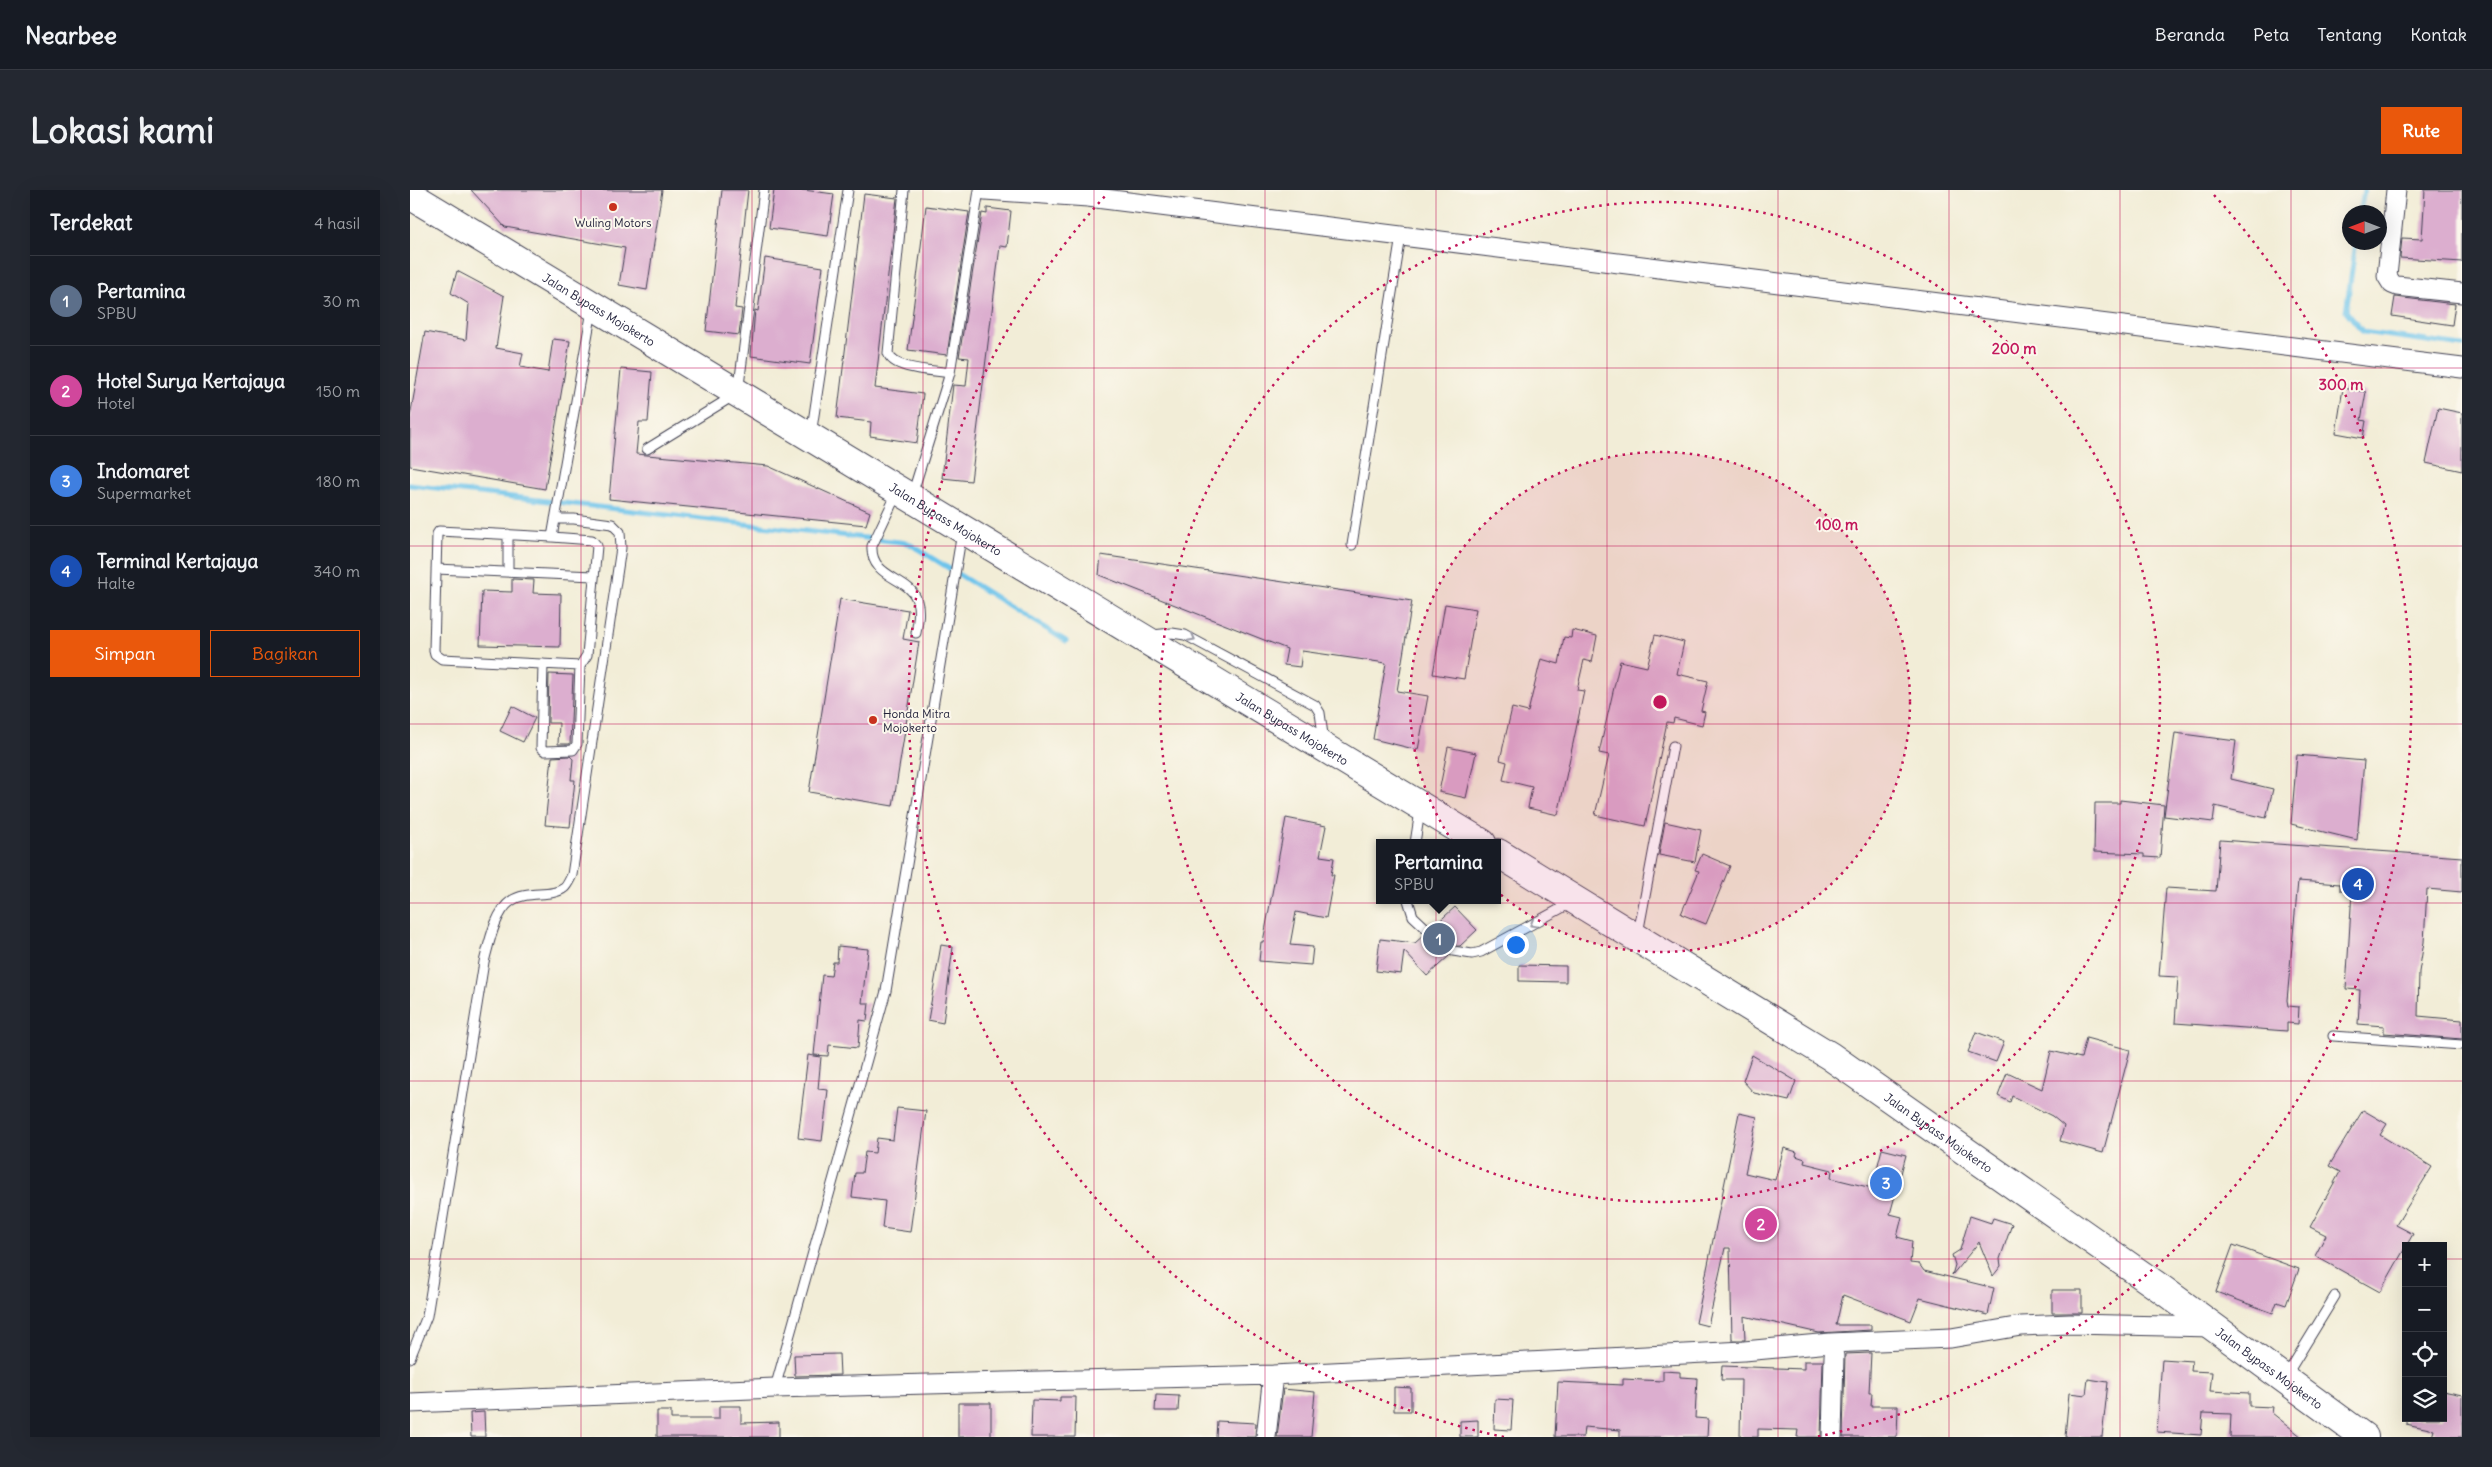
<!DOCTYPE html>
<html lang="id">
<meta charset="utf-8">
<style>
body{margin:0;font-family:Delius,sans-serif;background:#242831;color:#f1f3f6}
.controls{position:absolute;right:15px;bottom:15px;display:grid;overflow:hidden;border-radius:0px;box-shadow:0 5px 20px #0002}
.controls button{width:45px;height:45px;display:grid;place-items:center;padding:0;border:0;border-bottom:1px solid #363941;background:#171b24;color:#f1f3f6;font:25px sans-serif}
.compass{position:absolute;left:1932px;top:15px;width:45px;height:45px;border-radius:50%;background:#171b24;box-shadow:0 5px 20px #0002;rotate:270deg}
.you{position:absolute;left:1105px;top:754px;width:18px;height:18px;margin:-12px;border:4px solid #fff;border-radius:50%;background:#1a73e8;box-shadow:0 0 0 8px #1a73e833}
.badge{display:grid;place-items:center;width:32px;height:32px;border-radius:50%;background:#ea580c;color:#fff;font-size:16px;font-weight:700}
.pin{position:absolute;translate:-50% -50%;border:2px solid #fff;box-shadow:0 1px 5px #0006}
.popup{position:absolute;left:966px;top:649px;width:125px;height:65px;box-sizing:border-box;display:grid;place-content:center;border-radius:0px;background:#171b24;filter:drop-shadow(0 1px 4px #0005);font-size:16px;white-space:nowrap;color:#9ea1a6}
.popup b{font-size:19px;color:#f1f3f6}
.popup::after{content:'';position:absolute;left:50%;top:100%;margin-left:-10px;border:10px solid transparent;border-top-color:#171b24}
.list{margin:0;padding:0;list-style:none}
h2{display:flex;justify-content:space-between;align-items:center;height:65px;margin:0;padding:0 20px;font-size:21px}
h2 small{font-size:16px;font-weight:400;color:#9ea1a6}
.list li{display:grid;grid-template-columns:32px 1fr auto;gap:15px;align-items:center;box-sizing:border-box;height:90px;padding:0 20px;border-top:1px solid #363941}
.list b{display:block;font-size:19px;white-space:nowrap}
.list p{margin:0;font-size:16px;white-space:nowrap;color:#9ea1a6}
.list em{font-size:16px;font-style:normal;color:#9ea1a6}
.actions{display:flex;gap:10px;padding:15px 20px}
.actions a{flex:1;padding:11px 0;border:1px solid #ea580c;border-radius:0px;text-align:center;font-size:18px;color:#ea580c}
.actions .main{background:#ea580c;color:#fff}
.icon{flex:none;width:28px;height:28px;fill:none;stroke:currentColor;stroke-width:2;stroke-linecap:round;stroke-linejoin:round}
.map{position:relative;flex:none;width:2052px;height:1247px;overflow:hidden;border-radius:0px}
header{display:flex;align-items:center;gap:30px;box-sizing:border-box;height:70px;padding:0 25px;background:#171b24;border-bottom:1px solid #363941}
header strong{font-size:24px}
nav{display:flex;gap:28px;margin-inline-start:auto;font-size:18px}
.intro{display:flex;align-items:center;justify-content:space-between;box-sizing:border-box;height:120px;padding:0 30px}
h1{margin:0;font-size:35px}
.button{padding:12px 22px;border-radius:0px;background:#ea580c;color:#fff;font-size:18px;font-weight:700}
main{display:flex;gap:30px;padding:0 30px}
aside{flex:1;background:#171b24;border-radius:0px;box-shadow:0 5px 20px #0002}
.map>svg:first-child{display:block}
.lines{fill:none;stroke-linecap:round;stroke-linejoin:round}
.stream{stroke:#6ec4eb;stroke-width:5}
.building{fill:#dcaecf}
.service-casing{stroke:#414052;stroke-width:11}
.minor-casing{stroke:#414052;stroke-width:21}
.trunk-casing{stroke:#414052;stroke-width:30}
.service{stroke:#fff;stroke-width:9}
.minor{stroke:#fff;stroke-width:19}
.trunk{stroke:#fff;stroke-width:28}
.oneway{stroke:#9c9ca7}
.grid{fill:none;stroke:#c2185b;stroke-width:1;stroke-opacity:0.55}
.ring{fill:none;stroke:#c2185b;stroke-width:2.5;stroke-dasharray:2.5 5}
.poi-dot{fill:#c8321e;stroke:#fbf7ec;stroke-width:2}
.labels{text-anchor:middle;dominant-baseline:central;stroke-width:4;stroke-linejoin:round;paint-order:stroke}
.poi-label{font-size:12px;fill:#22223b;stroke:#fbf7ec}
.street-label{font-size:12px;fill:#22223b;stroke:#fbf7ec}
.centre{fill:#c2185b;stroke:#fbf7ec;stroke-width:2.5}
.ring-label{font-size:15px;text-anchor:middle;font-weight:bold;fill:#c2185b;stroke:#fbf7ec;stroke-width:4;stroke-linejoin:round;paint-order:stroke}
</style>
<header>
<strong>Nearbee</strong>
<nav><a>Beranda</a><a>Peta</a><a>Tentang</a><a>Kontak</a></nav>
</header>
<div class="intro"><h1>Lokasi kami</h1><a class="button">Rute</a></div>
<main>
<aside>
<h2>Terdekat<small>4 hasil</small></h2>
<ul class="list">
<li><span class="badge" style="background:#5c6f8a">1</span><div><b>Pertamina</b><p>SPBU</p></div><em>30 m</em></li>
<li><span class="badge" style="background:#d1479c">2</span><div><b>Hotel Surya Kertajaya</b><p>Hotel</p></div><em>150 m</em></li>
<li><span class="badge" style="background:#3f7fe0">3</span><div><b>Indomaret</b><p>Supermarket</p></div><em>180 m</em></li>
<li><span class="badge" style="background:#1a4fb4">4</span><div><b>Terminal Kertajaya</b><p>Halte</p></div><em>340 m</em></li>
</ul>
<div class="actions"><a class="main">Simpan</a><a>Bagikan</a></div>
</aside>
<div class="map">
<svg width="2052" height="1247" viewBox="0 0 2052 1247">
<rect width="100%" height="100%" fill="#fbf7ec"/>
<filter id="ink" filterUnits="userSpaceOnUse"><feTurbulence type="fractalNoise" baseFrequency=".02" numOctaves="2"/><feDisplacementMap in="SourceGraphic" scale="10" xChannelSelector="R" yChannelSelector="G"/><feConvolveMatrix kernelMatrix="1 2 1 2 8 2 1 2 1" color-interpolation-filters="sRGB"/></filter>
<filter id="wash" filterUnits="userSpaceOnUse"><feTurbulence type="fractalNoise" baseFrequency=".0096" numOctaves="4" result="noise"/><feDisplacementMap in="SourceGraphic" scale="20" xChannelSelector="R" yChannelSelector="G"/><feGaussianBlur stdDeviation="1.12" result="paint"/><feColorMatrix in="noise" values="0 0 0 0 0 0 0 0 0 0 0 0 0 0 0 0 0 1.4 0 .05"/><feComposite in="paint" operator="in"/></filter>
<g filter="url(#wash)">
<rect width="100%" height="100%" fill="#f2edd7"/>
<g class="lines">
<!-- stream -->
<path class="stream" d="M1950 22 1954 0
M1946 52 1936 121 1953 142 2052 156
M0 295 498 353 656 451"/>
</g>
<g id="blocks">
<!-- building -->
<path class="building" d="M61 0H252L237 100 209 95 215 58 95 37Z
M312 0H338L325 118 332 119 329 145 296 141Z
M364 0H394L424 4 418 46 359 38Z
M2015 0H2052V72L1990 68 1992 48 2012 49Z
M454 4 487 8 465 198 513 204 507 253 460 246 461 232 427 228Z
M516 16 559 22 537 165 498 160Z
M577 18 601 21 597 57 590 56 561 291 532 288 543 195 556 196 559 168 549 167 572 23 577 24Z
M355 68 413 77 400 174 341 166 345 120 348 121Z
M47 81 94 106 86 158 113 163 110 177 138 182 143 149 160 151 135 299 0 276V227L15 142 56 150 59 114 41 103Z
M1985 107 2045 114 2042 135 1982 126Z
M211 179 242 182 238 232H229L226 264 358 276 460 322 456 335 199 309Z
M1933 198 1956 202 1951 230 1956 231 1953 248 1926 243Z
M2028 218 2052 223V281L2016 273Z
M691 365 1002 411 987 501 1018 506 1008 560 963 549 976 473 892 461 890 477 874 475 877 459 689 385Z
M102 389 124 390 123 403 151 404 150 457 70 455 72 401 102 402Z
M430 409 498 420 493 449 509 452 483 616 399 602Z
M1035 414 1066 419 1054 489 1023 484Z
M1162 440 1187 446 1182 472 1174 470 1167 500 1174 501 1148 625 1118 618 1122 597 1093 590 1097 572 1090 570 1102 518 1118 522 1131 469 1149 474 1154 447 1161 448Z
M1245 445 1274 452 1267 484 1298 491 1291 521 1295 522 1292 535 1264 528 1263 533 1257 532 1235 636 1185 625 1199 565 1189 563 1210 471 1237 477Z
M139 484 163 485 160 554H148L149 533H138Z
M102 516 125 528 113 552 90 541Z
M1765 543 1826 551 1821 589 1863 599 1856 628 1805 616 1803 632 1754 626Z
M1038 557 1066 563 1056 608 1029 602Z
M1887 565 1954 571 1947 650 1881 634Z
M160 566 163 569 161 590H165L160 637 135 635 142 567Z
M1710 610 1754 615 1750 668 1734 667V664L1684 662 1685 613H1710Z
M876 628 916 636 910 666 924 668 921 685H924L916 728 886 722 880 755 903 757 901 775 849 771 851 752H853Z
M1255 632 1291 640 1285 672 1249 665Z
M1810 650 2052 667V702L2017 699 2014 752 2009 782 2008 826 2052 830V849L1974 843V836L1948 834 1950 800 1936 799 1942 701 1930 700V694L1888 691 1877 810 1878 816 1889 817 1888 834 1877 833V841L1765 833 1768 787 1749 786 1756 698 1806 701Z
M1292 664 1320 676 1296 734 1271 724 1289 681 1285 680Z
M1045 717 1067 740 1050 756 1038 757 1037 761 1039 766 1017 786 994 761 991 784 966 781 970 749 1005 753 1014 745 1021 747 1025 742 1023 737Z
M531 755 543 757 533 833 518 830Z
M428 756 458 759 452 813H459L457 831 450 830 448 858 419 855 418 866 404 865 412 785 421 786 423 772H427Z
M1109 775 1156 776V792L1109 791Z
M1566 842 1594 852 1586 872 1558 862Z
M1676 848 1720 860 1693 963 1650 951 1654 936 1642 926 1602 906 1600 912 1588 906 1597 883 1632 899 1641 861 1671 868Z
M398 865 411 867 408 899 418 900 412 951 388 948Z
M1342 865 1386 891 1379 911 1344 903 1333 891Z
M487 918 516 921 500 1042 472 1038 475 1011 442 1007 445 983H452L455 962 465 963 467 948 483 950Z
M1953 920 1977 934 1970 945 2022 977 1986 1035 2003 1044 1970 1102 1905 1066 1916 1045 1900 1037 1930 982 1919 976Z
M1329 923 1347 927 1335 983 1365 990 1374 958 1387 962 1386 966 1395 969 1394 973 1422 980 1421 988 1462 998 1472 959 1496 965 1480 1024 1492 1027 1487 1047 1502 1051 1500 1073 1509 1074 1514 1081 1584 1098 1578 1125 1510 1108 1501 1131 1433 1105 1426 1135H1461V1140L1409 1143 1334 1126 1335 1150H1322L1320 1058H1315L1298 1136 1286 1133Z
M1560 1026 1581 1033 1583 1028 1602 1034 1590 1069 1591 1076 1583 1086 1569 1052 1542 1085 1545 1075 1542 1065 1550 1060Z
M1823 1055 1889 1079 1876 1115 1867 1112 1863 1123 1806 1102Z
M1642 1100H1672V1123H1642Z
M1461 1163 1459 1203H1462L1461 1216H1488L1487 1247H1433L1435 1164Z
M429 1164 430 1185 385 1186 384 1165Z
M1752 1169 1782 1171 1781 1181 1802 1182 1800 1201 1839 1203V1216L1863 1217 1862 1223 1892 1247H1820L1821 1224 1793 1223 1791 1245 1747 1242Z
M1394 1171H1413L1411 1247H1387L1388 1240 1348 1239V1247H1330L1331 1190H1311L1312 1176 1394 1179Z
M1253 1181 1270 1182V1187L1287 1188 1285 1228 1298 1229 1297 1247H1210V1240L1174 1237 1173 1247H1145L1148 1192 1213 1195V1189L1253 1191Z
M1678 1189 1698 1192 1692 1247H1655L1659 1203 1676 1205Z
M984 1197 1001 1198V1221H984Z
M873 1199 905 1202 901 1247H867Z
M2033 1201 2052 1205V1247H2022L2024 1240 1996 1234V1228H2033Z
M746 1205 769 1206 768 1221H745Z
M650 1207H666L665 1247H621L622 1210 650 1211Z
M1085 1209 1103 1210 1101 1240 1084 1239Z
M548 1213H581V1247H548Z
M309 1216H331V1233L369 1232V1247H247V1221H261V1229H309Z
M74 1222 75 1247H61L60 1223Z
M1068 1230V1247H1050V1231Z
M807 1231 846 1233 845 1247H806Z"/>
</g>
</g>
<g filter="url(#ink)">
<use href="#blocks" fill-opacity="0" stroke="#414052" stroke-width="1"/>
<g class="lines">
<defs>
<path id="service" d="M494 0 478 163C483 180 523 180 540 183
M401 245 438 0
M237 259 328 203 354 0
M487 303 462 356C460 389 501 387 507 411 510 421 508 432 506 443
M502 305 540 183 569 0
M98 344V382
M142 347 29 341 27 344 24 460 25 464 32 469 170 476
M942 355 991 46
M26 379 184 386
M742 445 762 443 775 445 905 515 910 523 914 552
M133 474 131 558 135 561 163 560 167 554 170 476 177 465 187 356 182 350 142 347 182 120
M1005 653 1010 621
M998 710 1003 726 1019 741
M1228 744 1263 556
M1043 761 1062 764 1071 762 1161 713
M1923 846 2052 855
M0 1168 17 1126 74 772C79 754 85 722 101 711 117 700 141 708 154 698 157 696 160 689 162 685L211 358 210 342 202 334 164 329H145
M1876 1186 1925 1106
M365 1198 476 801 552 342"/>
<path id="minor" d="M575 0 678 7 2052 178
M1986 0 1977 86 1982 94 1987 96 2052 103
M0 1213 365 1198 863 1185 1334 1161 1420 1153 1541 1148 1611 1136 1660 1134 1804 1137
M856 1247 863 1185
M1422 1247 1424 1166"/>
<g id="trunk">
<path id="s1" d="M0 5 1072 653"/>
<path id="s2" d="M1088 663 1420 866 1753 1100 1954 1247"/>
</g>
</defs>
<!-- service casing -->
<use href="#service" class="service-casing"/>
<!-- minor casing -->
<use href="#minor" class="minor-casing"/>
<!-- trunk casing -->
<use href="#trunk" class="trunk-casing"/>
<!-- service -->
<use href="#service" class="service"/>
<!-- minor -->
<use href="#minor" class="minor"/>
<!-- trunk -->
<use href="#trunk" class="trunk"/>
</g>
<!-- one-way arrows -->
<defs><path id="oneway-chevron" d="M-2-3.5L2.5 0L-2 3.5" fill="none" stroke-width="1.6" stroke-linecap="round" stroke-linejoin="round" transform="scale(1.25)"/></defs>
<g class="oneway">
<use href="#oneway-chevron" transform="translate(782 448) rotate(28)"/>
<use href="#oneway-chevron" transform="translate(1123 734) rotate(151)"/>
</g>
</g>
<!-- grid -->
<path class="grid" d="M171 0V1247M342 0V1247M513 0V1247M684 0V1247M855 0V1247M1026 0V1247M1197 0V1247M1368 0V1247M1539 0V1247M1710 0V1247M1881 0V1247M0 178H2052M0 356H2052M0 534H2052M0 713H2052M0 891H2052M0 1069H1996M2033 1069H2052"/>
<!-- distance rings -->
<circle cx="1250" cy="512" r="250" fill="#c2185b" fill-opacity=".12"/>
<g class="ring">
<circle cx="1250" cy="512" r="250"/>
<circle cx="1250" cy="512" r="500"/>
<path d="M1094 1247A751 751 0 0 1 696 5M1804 5A751 751 0 0 1 1406 1247"/>
</g>
<!-- markers -->
<g class="poi-dot">
<circle cx="203" cy="17" r="5"/>
<circle cx="463" cy="530" r="5"/>
</g>
<g class="labels">
<!-- poi labels -->
<g class="poi-label">
<text x="203" y="32">Wuling Motors</text>
<text x="473" y="523" text-anchor="start">Honda Mitra<tspan x="473" dy="14">Mojokerto</tspan></text>
</g>
<!-- street labels -->
<g class="street-label">
<text stroke="none"><textPath href="#s1" startOffset="221">Jalan Bypass Mojokerto</textPath></text>
<text stroke="none"><textPath href="#s1" startOffset="626">Jalan Bypass Mojokerto</textPath></text>
<text stroke="none"><textPath href="#s1" startOffset="1031">Jalan Bypass Mojokerto</textPath></text>
<text stroke="none"><textPath href="#s2" startOffset="522">Jalan Bypass Mojokerto</textPath></text>
<text stroke="none"><textPath href="#s2" startOffset="928">Jalan Bypass Mojokerto</textPath></text>
</g>
</g>
<circle cx="1250" cy="512" r="8" class="centre"/>
<g class="ring-label">
<text x="1604" y="164">200 m</text>
<text x="1931" y="200">300 m</text>
<text x="1427" y="340">100 m</text>
</g>
</svg>
<div class="controls">
<button>+</button>
<button>−</button>
<button><svg class="icon" aria-label="locate" viewBox="0 0 24 24"><circle cx="12" cy="12" r="6"/><path d="M12 2v4M12 18v4M2 12h4M18 12h4"/></svg></button>
<button><svg class="icon" aria-label="layers" viewBox="0 0 24 24"><path d="M12 4l9 5-9 5-9-5zM3 14l9 5 9-5"/></svg></button>
</div>
<svg class="compass" viewBox="-18 -18 36 36"><path d="M0-13l5 13h-10z" fill="#e53935"/><path d="M0 13l5-13h-10z" fill="#9ea1a6"/></svg>
<div class="you"></div>
<div class="pin badge" style="left:1029px;top:749px;background:#5c6f8a">1</div>
<div class="popup"><b>Pertamina</b>SPBU</div>
<div class="pin badge" style="left:1351px;top:1034px;background:#d1479c">2</div>
<div class="pin badge" style="left:1476px;top:993px;background:#3f7fe0">3</div>
<div class="pin badge" style="left:1948px;top:694px;background:#1a4fb4">4</div>
</div>
</main>
